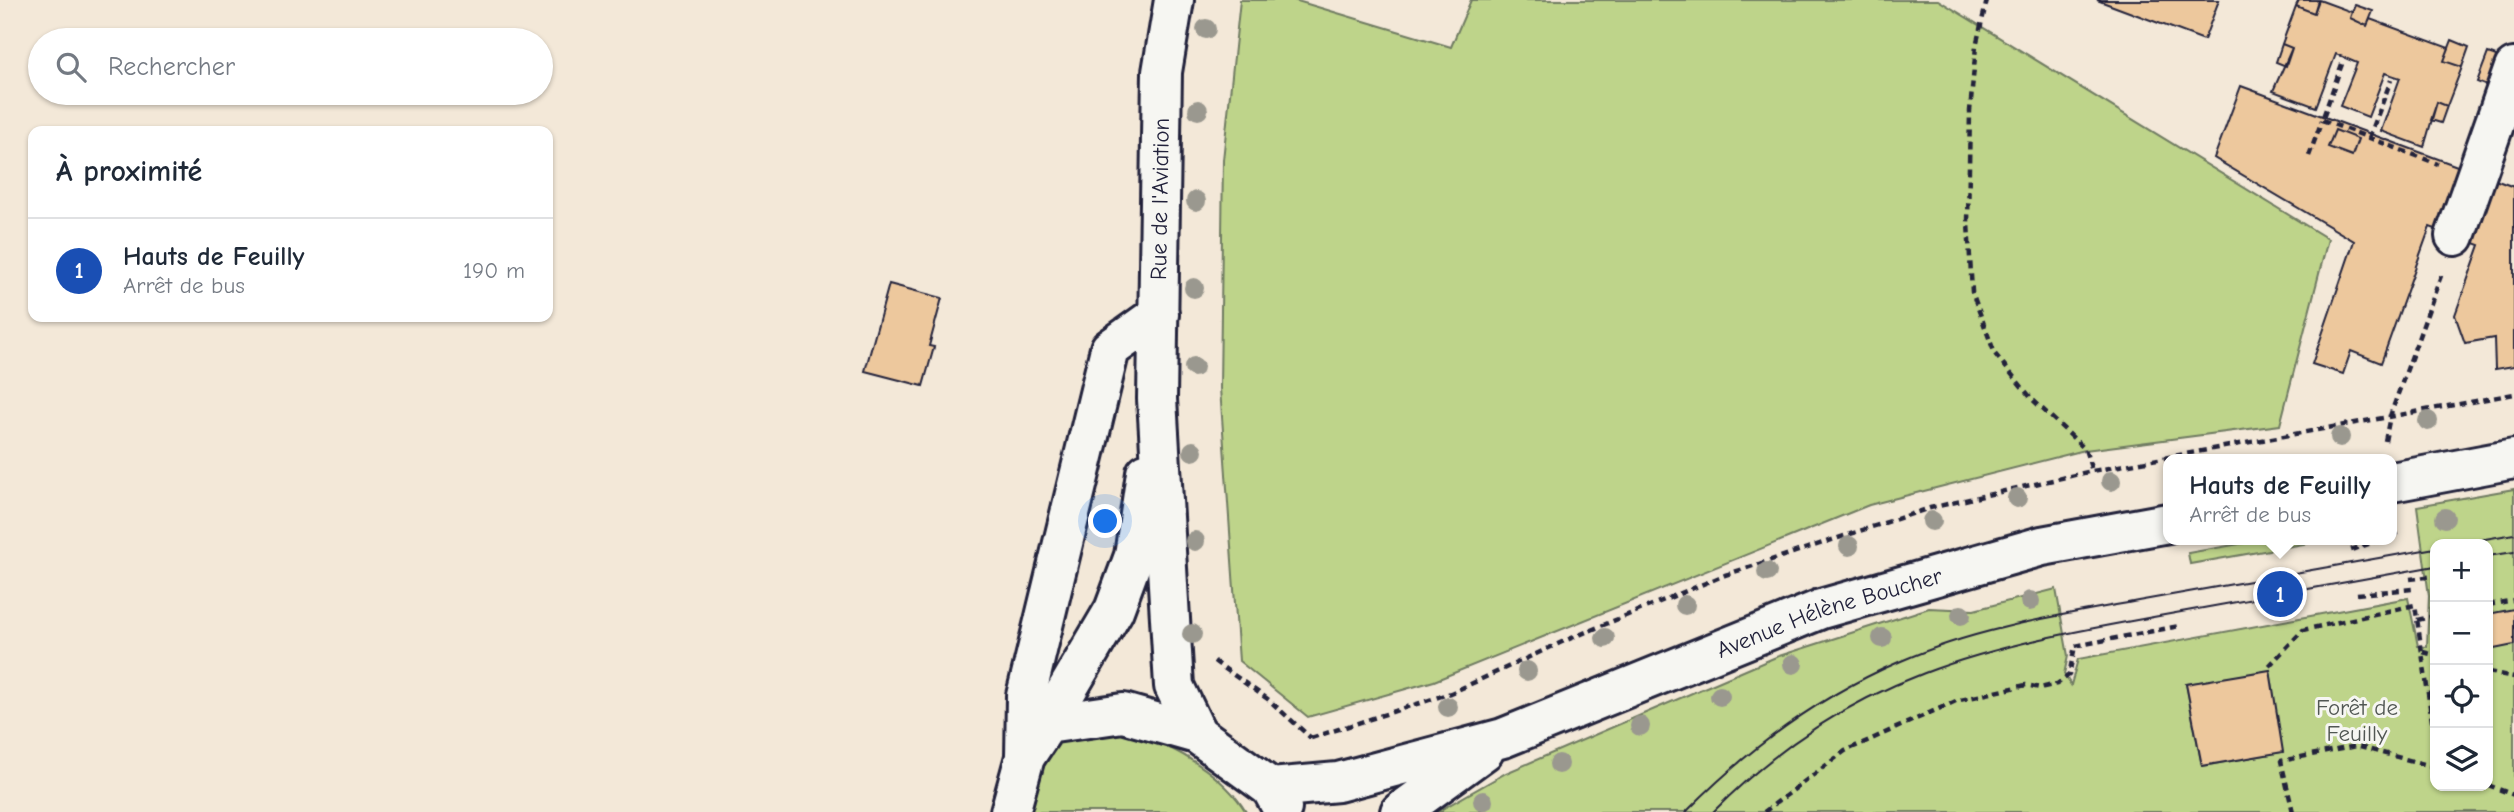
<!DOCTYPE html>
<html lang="fr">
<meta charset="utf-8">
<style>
body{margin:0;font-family:"Comic Neue",sans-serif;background:#f6f6f7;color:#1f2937}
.controls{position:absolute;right:21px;bottom:21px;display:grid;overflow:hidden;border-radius:14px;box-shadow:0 2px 5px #0004}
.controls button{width:63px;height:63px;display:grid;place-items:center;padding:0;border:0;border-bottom:2px solid #e0e1e3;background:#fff;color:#1f2937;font:35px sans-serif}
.you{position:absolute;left:1106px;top:522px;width:24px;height:24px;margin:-18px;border:5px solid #fff;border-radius:50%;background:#1a73e8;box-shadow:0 0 0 10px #1a73e833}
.badge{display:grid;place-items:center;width:46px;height:46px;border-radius:50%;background:#d93025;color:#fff;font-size:23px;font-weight:700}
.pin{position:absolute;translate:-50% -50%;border:4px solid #fff;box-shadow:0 2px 7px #0006}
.popup{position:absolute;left:2163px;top:454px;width:234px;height:91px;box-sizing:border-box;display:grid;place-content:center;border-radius:14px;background:#fff;filter:drop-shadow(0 2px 5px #0005);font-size:23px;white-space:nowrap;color:#747a83}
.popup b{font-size:26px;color:#1f2937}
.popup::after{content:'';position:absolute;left:50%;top:100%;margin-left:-14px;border:14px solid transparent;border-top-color:#fff}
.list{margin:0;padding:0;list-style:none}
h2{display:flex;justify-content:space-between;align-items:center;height:91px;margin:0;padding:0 28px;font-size:30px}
h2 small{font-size:23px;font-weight:400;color:#747a83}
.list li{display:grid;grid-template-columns:46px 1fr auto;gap:21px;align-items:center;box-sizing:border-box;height:105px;padding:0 28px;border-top:2px solid #e0e1e3}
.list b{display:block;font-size:26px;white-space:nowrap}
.list p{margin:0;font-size:23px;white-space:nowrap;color:#747a83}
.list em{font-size:23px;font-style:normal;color:#747a83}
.icon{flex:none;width:38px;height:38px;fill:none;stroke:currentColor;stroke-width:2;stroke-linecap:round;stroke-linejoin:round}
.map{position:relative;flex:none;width:2514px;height:812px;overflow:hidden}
.search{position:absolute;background:#fff;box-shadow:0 2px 5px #0004;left:28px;top:28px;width:525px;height:77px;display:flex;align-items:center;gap:18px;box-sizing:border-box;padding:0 24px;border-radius:38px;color:#747a83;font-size:26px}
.panel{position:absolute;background:#fff;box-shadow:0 2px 5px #0004;left:28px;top:126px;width:525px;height:196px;border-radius:14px}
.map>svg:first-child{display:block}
.green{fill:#bed48a;stroke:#707b62;stroke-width:2;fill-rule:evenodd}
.building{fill:#edc89d;stroke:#22223b;stroke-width:2}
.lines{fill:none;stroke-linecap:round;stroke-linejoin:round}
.minor-casing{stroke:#22223b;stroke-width:44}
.path{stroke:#22223b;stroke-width:4.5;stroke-dasharray:7 5;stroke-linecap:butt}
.minor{stroke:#f6f6f2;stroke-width:38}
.tram{stroke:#22223b;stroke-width:2}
.tree{fill:#9a988f}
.labels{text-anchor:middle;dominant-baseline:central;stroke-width:6;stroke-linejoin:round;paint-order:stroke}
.street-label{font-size:23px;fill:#22223b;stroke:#f6f6f2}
.park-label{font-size:23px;fill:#515753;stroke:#f6f6f2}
</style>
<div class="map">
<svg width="2514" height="812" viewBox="0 0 2514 812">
<rect width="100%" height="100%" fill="#f3e8d8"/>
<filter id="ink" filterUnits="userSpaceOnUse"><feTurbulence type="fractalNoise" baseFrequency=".0143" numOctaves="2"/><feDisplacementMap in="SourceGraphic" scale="14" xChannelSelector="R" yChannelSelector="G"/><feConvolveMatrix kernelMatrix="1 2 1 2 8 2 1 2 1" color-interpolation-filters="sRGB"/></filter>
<g filter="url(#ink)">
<!-- green -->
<path class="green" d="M1240 0H1294L1451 47 1471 0H1938L2328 239 2280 425 2085 450 1869 505 1434 681 1308 717 1239 661 1220 388 1223 160Z
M2514 489V812H1437L1506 773 1776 657 1929 608 1974 610 2056 589 2068 656 2064 674 2071 685 2078 659 2408 598 2418 646 2427 647 2429 596 2417 506ZM2435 544H2488V786H2435ZM2270 671 2282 752 2202 766 2186 684Z
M2262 540H2326L2190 564 2188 553Z
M1099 731C1111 731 1126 730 1137 734 1177 748 1224 775 1246 812H1027L1036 773 1059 739Z"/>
<!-- building -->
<path class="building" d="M2097 0H2219L2204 40Z
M2299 0H2318L2314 13 2296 6Z
M2319 0 2352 12 2350 18 2367 26 2370 19 2449 48 2444 61 2462 67 2447 106 2437 102 2424 147 2381 131 2400 78 2385 73 2368 117 2340 106 2357 63 2336 54 2316 107 2273 91 2292 48 2282 44 2296 6 2314 13Z
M2355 5 2373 11 2367 26 2350 18Z
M2452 40 2469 47 2462 67 2444 61Z
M2282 44 2292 48 2286 66 2276 62Z
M2488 53 2499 57 2489 87 2477 82Z
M2241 86 2514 187V366L2495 369 2494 338 2465 343 2455 315 2480 245 2430 227 2381 363 2351 351 2343 374 2312 364 2354 241 2214 158Z
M2437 102 2447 106 2441 123 2431 120Z
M2335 130 2358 139 2352 156 2328 147Z
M889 284 942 298 929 346 934 347 923 386 865 371Z
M2514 609V645L2489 650 2488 614Z
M2270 670 2283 752 2202 766 2186 684Z"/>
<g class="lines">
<defs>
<g id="minor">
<path d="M1174 0 1162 72 1157 399 1174 686 1197 734"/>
<path d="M2455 236 2514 68"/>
<path d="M2392 482 2514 459"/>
<path d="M1047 724 1114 610 1134 556 1146 473"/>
<path d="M1025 757 1026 696 1110 349 1159 314"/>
<path id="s1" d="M1271 788 1338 782 1503 738 1821 609 2042 546 2168 523"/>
<path d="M1010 812 1025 757 1047 724 1123 713 1197 734 1271 788 1282 808"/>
<path d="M1400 812 1484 751"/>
</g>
</defs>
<!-- minor casing -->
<use href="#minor" class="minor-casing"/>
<!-- path -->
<path class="path" d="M1987 0 1976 46 1970 111 1968 223 1972 292 1995 354 2032 399 2085 449 2092 471
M2342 64 2322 120 2438 164
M2369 138 2391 80
M2309 156 2322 120
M2385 441 2390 416 2442 273
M2392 535 2401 532
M2351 550 2380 540
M2410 579 2435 576
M2357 594 2412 589
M2488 605 2514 600
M2417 620 2435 616
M2423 652 2435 655
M1214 661 1269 700 1311 738
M2269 666 2303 630 2415 605 2435 741
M2488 672 2514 677
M1311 738 1451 693 1562 642 1725 575 1930 508 2092 471 2514 394
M2488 785 2514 795
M1764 812 1845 751 1956 701 2026 685 2040 688 2057 684 2069 675 2075 646 2179 626
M2293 812 2281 761 2356 746 2435 767"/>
<!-- minor -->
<use href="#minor" class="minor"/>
<!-- tram -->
<path class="tram" d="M2456 544 2514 534
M2488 556 2514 552
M1686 812C1748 749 1819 696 1901 661 1977 628 2057 616 2138 601 2237 583 2336 566 2435 548
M1713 812C1851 673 1985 647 2170 614 2258 598 2347 582 2435 566"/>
</g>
<!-- trees -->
<g class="tree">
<circle cx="1206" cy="29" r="10"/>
<circle cx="1198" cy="110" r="10"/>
<circle cx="1196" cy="201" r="10"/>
<circle cx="1194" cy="288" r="10"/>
<circle cx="1194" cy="367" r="10"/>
<circle cx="2428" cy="421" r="10"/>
<circle cx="2340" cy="437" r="10"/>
<circle cx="1193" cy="451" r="10"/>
<circle cx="2111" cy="481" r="10"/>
<circle cx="2017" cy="498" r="10"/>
<circle cx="2445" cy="518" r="10"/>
<circle cx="1932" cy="521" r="10"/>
<circle cx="1195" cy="541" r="10"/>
<circle cx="1849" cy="546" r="10"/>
<circle cx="1767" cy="572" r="10"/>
<circle cx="2030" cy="601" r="10"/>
<circle cx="1685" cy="605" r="10"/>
<circle cx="1961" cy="615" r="10"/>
<circle cx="1192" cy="634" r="10"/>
<circle cx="1605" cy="638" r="10"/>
<circle cx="1882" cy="638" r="10"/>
<circle cx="1793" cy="664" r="10"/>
<circle cx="1527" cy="671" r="10"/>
<circle cx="1720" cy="696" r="10"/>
<circle cx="1448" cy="707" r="10"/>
<circle cx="1640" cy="726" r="10"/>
<circle cx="1559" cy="764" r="10"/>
<circle cx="1483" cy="801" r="10"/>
</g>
</g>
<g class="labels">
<!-- street labels -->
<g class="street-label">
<text transform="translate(1160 199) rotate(-89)">Rue de l'Aviation</text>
<text stroke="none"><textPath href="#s1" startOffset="588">Avenue Hélène Boucher</textPath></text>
</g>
<!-- park labels -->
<g class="park-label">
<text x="2357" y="707">Forêt de<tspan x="2357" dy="26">Feuilly</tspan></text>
</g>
</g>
</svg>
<div class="controls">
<button>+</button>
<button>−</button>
<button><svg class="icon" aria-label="locate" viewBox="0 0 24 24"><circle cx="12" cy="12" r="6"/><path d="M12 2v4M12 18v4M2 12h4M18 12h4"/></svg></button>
<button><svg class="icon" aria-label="layers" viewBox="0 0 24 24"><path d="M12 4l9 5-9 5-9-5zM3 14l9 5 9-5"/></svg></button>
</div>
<div class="you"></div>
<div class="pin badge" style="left:2280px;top:594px;background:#1a4fb4">1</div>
<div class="popup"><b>Hauts de Feuilly</b>Arrêt de bus</div>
<div class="search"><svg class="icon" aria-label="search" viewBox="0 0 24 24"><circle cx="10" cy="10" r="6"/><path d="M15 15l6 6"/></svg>Rechercher</div>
<section class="panel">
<h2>À proximité<small></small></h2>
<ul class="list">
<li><span class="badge" style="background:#1a4fb4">1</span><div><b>Hauts de Feuilly</b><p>Arrêt de bus</p></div><em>190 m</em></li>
</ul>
</section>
</div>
